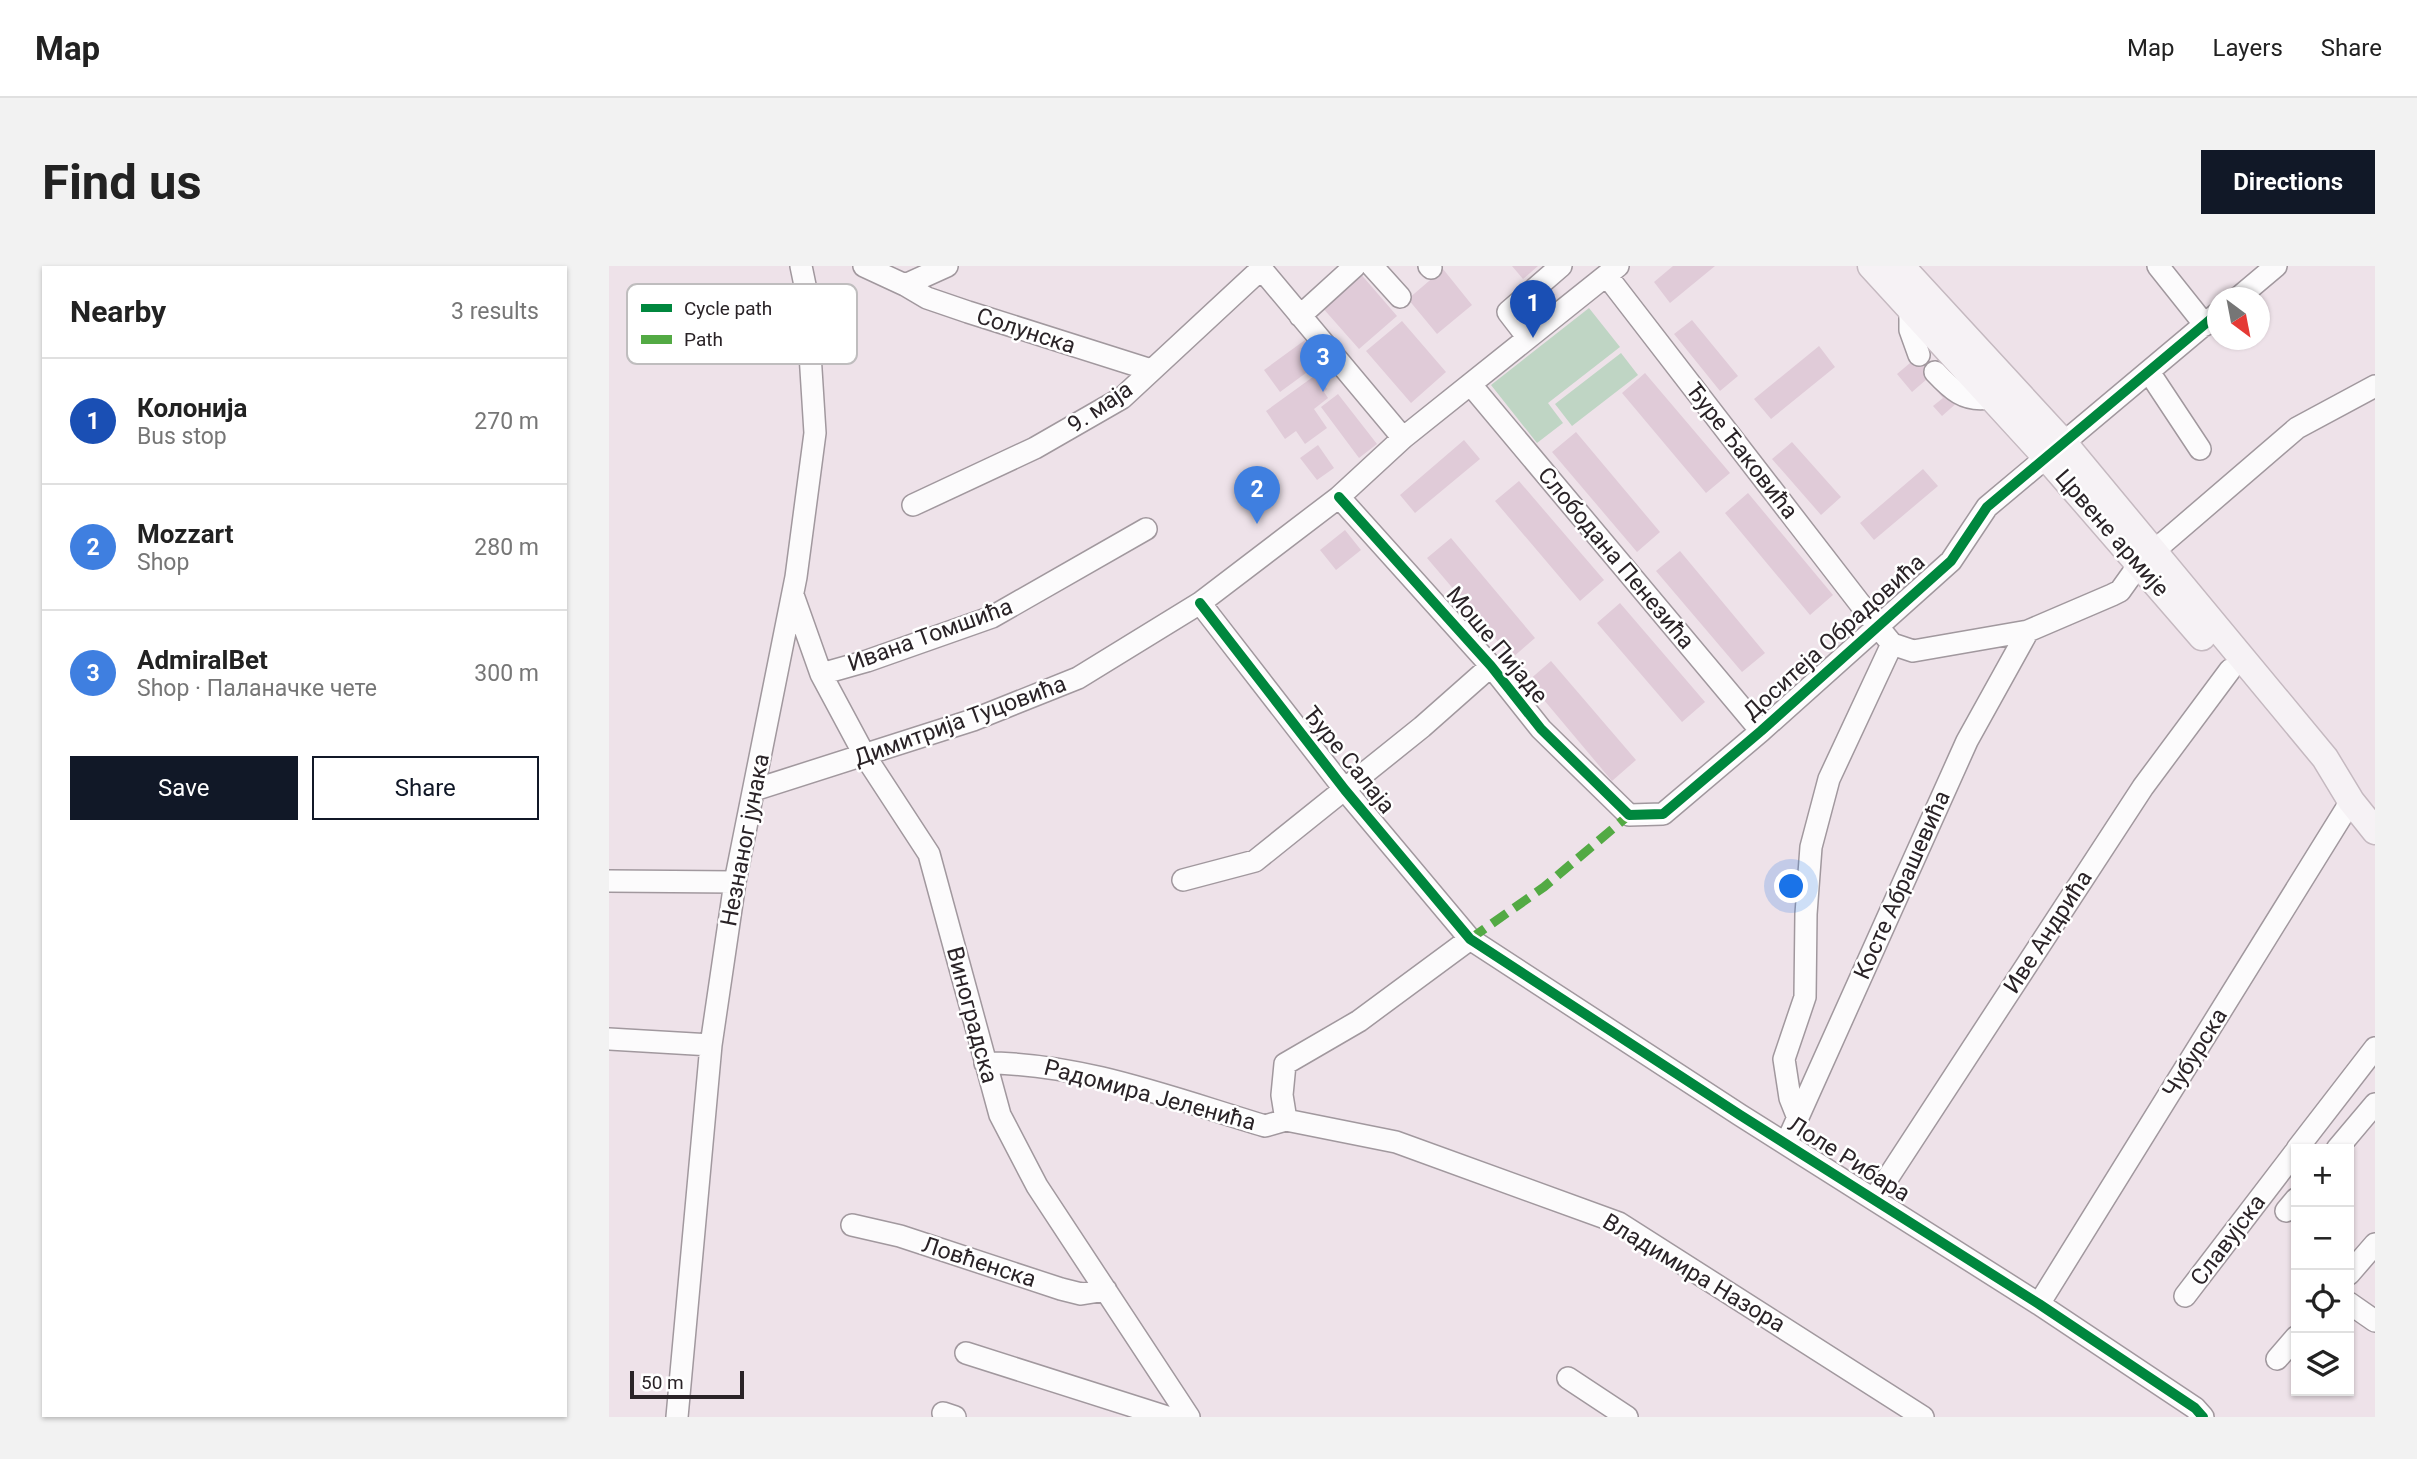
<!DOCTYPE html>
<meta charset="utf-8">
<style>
body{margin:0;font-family:Roboto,sans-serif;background:#f2f2f2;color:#222}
.controls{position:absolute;right:21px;bottom:21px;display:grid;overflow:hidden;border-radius:0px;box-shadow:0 2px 5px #0004}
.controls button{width:63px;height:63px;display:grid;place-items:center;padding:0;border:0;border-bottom:2px solid #e0e0e0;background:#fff;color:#222;font:35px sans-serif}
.compass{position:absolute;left:1598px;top:21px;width:63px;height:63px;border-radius:50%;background:#fff;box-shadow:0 2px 5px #0004;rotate:148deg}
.scale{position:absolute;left:21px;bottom:18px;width:114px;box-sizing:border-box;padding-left:7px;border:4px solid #2a2327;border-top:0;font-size:19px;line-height:24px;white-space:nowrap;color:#2a2327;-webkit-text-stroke:5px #fff;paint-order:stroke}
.you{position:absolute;left:1183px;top:621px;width:24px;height:24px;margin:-18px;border:5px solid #fff;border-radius:50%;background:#1a73e8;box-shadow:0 0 0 10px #1a73e833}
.badge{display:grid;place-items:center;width:46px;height:46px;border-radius:50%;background:#111827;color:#fff;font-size:23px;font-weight:700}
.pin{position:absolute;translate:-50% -58px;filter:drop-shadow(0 2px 4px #0008)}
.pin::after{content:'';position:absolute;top:37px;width:24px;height:21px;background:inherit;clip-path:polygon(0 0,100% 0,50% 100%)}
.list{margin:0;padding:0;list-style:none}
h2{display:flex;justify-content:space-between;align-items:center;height:91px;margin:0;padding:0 28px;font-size:30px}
h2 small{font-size:23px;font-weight:400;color:#767676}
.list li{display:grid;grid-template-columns:46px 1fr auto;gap:21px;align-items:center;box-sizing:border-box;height:126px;padding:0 28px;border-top:2px solid #e0e0e0}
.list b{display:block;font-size:26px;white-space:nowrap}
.list p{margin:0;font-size:23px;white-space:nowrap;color:#767676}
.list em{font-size:23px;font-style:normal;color:#767676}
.actions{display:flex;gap:14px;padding:21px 28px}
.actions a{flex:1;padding:16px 0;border:2px solid #111827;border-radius:0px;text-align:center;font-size:24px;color:#111827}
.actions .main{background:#111827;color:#fff}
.icon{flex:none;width:38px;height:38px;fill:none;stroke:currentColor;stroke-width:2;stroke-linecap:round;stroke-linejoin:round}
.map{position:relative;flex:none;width:1766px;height:1151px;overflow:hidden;border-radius:0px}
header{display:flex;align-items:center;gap:42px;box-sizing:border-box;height:98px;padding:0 35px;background:#fff;border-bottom:2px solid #e0e0e0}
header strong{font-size:33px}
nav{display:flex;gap:38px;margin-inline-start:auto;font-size:24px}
.intro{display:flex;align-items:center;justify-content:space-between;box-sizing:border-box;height:168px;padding:0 42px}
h1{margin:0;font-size:49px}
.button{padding:18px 32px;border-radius:0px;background:#111827;color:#fff;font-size:24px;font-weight:700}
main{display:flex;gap:42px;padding:0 42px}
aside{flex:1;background:#fff;border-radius:0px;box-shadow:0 2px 5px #0004}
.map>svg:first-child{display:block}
.green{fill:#bfd5c4}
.building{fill:#e0cbd8}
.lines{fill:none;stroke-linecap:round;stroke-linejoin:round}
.minor-casing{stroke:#a1989e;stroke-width:24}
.major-casing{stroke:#c5b9c0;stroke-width:29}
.minor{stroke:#fcfbfc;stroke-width:21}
.major{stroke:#f6f2f5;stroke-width:26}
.quiet{stroke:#53aa44;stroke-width:9;stroke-dasharray:18 9;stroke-linecap:butt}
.cycleway-casing{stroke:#fff;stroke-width:15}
.cycleway{stroke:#00873e;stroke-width:10}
.labels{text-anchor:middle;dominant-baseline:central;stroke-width:5;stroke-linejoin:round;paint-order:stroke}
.street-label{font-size:23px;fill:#2a2327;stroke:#fff}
.key{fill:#fff;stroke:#bfbdbe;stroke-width:2}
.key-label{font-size:19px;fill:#2a2327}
</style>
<header>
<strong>Map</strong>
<nav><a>Map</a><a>Layers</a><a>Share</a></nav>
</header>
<div class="intro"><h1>Find us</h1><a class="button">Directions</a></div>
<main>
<aside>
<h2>Nearby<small>3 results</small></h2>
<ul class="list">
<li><span class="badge" style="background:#1a4fb4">1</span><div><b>Колонија</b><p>Bus stop</p></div><em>270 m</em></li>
<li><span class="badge" style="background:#3f7fe0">2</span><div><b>Mozzart</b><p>Shop</p></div><em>280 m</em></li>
<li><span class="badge" style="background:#3f7fe0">3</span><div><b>AdmiralBet</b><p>Shop · Паланачке чете</p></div><em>300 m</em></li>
</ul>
<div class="actions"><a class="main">Save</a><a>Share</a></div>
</aside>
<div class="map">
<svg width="1766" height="1151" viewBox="0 0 1766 1151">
<rect width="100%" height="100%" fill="#eee2e9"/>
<!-- green -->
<path class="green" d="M980 42 1011 81 939 137 954 157 928 177 882 119Z
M1012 87 1029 109 963 160 946 138Z"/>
<!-- building -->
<path class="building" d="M903 0H929L914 13Z
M1064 0H1106L1061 37 1045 16Z
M834 3 863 39 828 68 799 33Z
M750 6 788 50 750 83 712 40Z
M1083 54 1129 110 1111 125 1065 68Z
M793 55 837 106 802 137 757 85Z
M696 74 712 96 671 126 655 104Z
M1210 80 1226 101 1162 153 1145 133Z
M1314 86 1350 135 1333 150 1324 140 1334 132 1318 113 1303 126 1288 108Z
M1036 107 1121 207 1097 227 1013 127Z
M708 108 718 123 715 126 719 132 705 143 718 162 696 178 687 165 676 173 657 145Z
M729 128 768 178 750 192 712 141Z
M967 166 1051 266 1028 286 943 186Z
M855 174 871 193 806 247 791 229Z
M1183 176 1232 231 1212 249 1163 193Z
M709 179 725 202 708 214 691 192Z
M1314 203 1329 220 1265 274 1251 257Z
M910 215 995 314 971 335 886 235Z
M1139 227 1224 329 1201 349 1116 247Z
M736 264 752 284 727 304 711 284Z
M842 272 926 372 903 392 818 292Z
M1071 285 1156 387 1133 406 1047 305Z
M1011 337 1096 436 1073 456 988 357Z
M942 395 1027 494 1003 515 919 415Z"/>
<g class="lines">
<defs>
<path id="minor" d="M255 0 296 19 338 0
M650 0 794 172
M763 0 791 31
M820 0 822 2
M1549 0 1596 59
M998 10 1269 361 1283 378 1304 385 1419 365 1503 329 1511 325 1531 297 1688 162 1766 120
M296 19 318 32 359 46 542 104
M1629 32 1667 0
M1301 44V64L1310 89
M691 50 746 0
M919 72 899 46 952 0
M1326 106C1342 123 1355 136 1380 132
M1540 106 1591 183
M862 119 1152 465
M730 231 882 400 932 463 1020 549 1054 548 1152 465 1342 295 1378 241 1608 48
M304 239 426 182 513 132 652 3
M184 329 212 408 256 490 320 588 391 849 428 920 580 1151
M591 337 736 524 861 673 1131 849 1430 1038 1586 1142 1594 1151
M212 408 258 395 383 351 537 263
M145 524 364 454 469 412 591 337 730 231 794 172 1009 0
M574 614 646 595 813 461 882 400
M0 615 126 616
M0 773 102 779
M376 797C473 797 565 833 656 860L677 854 673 829 676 798 750 755 861 673
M1189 852 1181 832 1175 793 1196 731 1197 648 1202 581 1220 513 1283 378
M677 854 787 876 1010 957 1314 1151
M1177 878 1358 475 1419 365
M1688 883 1766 782
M1728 883 1766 838
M1265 933 1534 521 1621 404
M1677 945 1687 933
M243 959 291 970 452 1023 472 1028 497 1024
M1740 1008 1766 978
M1576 1030 1687 885
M1740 1037 1766 1055
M1430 1038 1742 535
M357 1087 558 1151
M1668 1093 1687 1071
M959 1112 1018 1151
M334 1147 346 1151
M68 1151 102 779 126 616 187 311 206 167 197 24 192 0"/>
<path id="major" d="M1262 0 1437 191 1593 371
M1292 0 1454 176 1716 492 1742 535 1766 565"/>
</defs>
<!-- minor casing -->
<use href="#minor" class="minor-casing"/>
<!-- major casing -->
<use href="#major" class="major-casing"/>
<!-- minor -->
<use href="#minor" class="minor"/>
<!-- major -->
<use href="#major" class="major"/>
<!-- quiet -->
<path class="quiet" d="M861 673 935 621 1020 549"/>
<defs>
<path id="cycleway" d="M730 231 882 400 932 463 1020 549 1054 548 1152 465 1342 295 1378 241 1608 48
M591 337 736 524 861 673 1131 849 1430 1038 1586 1142 1594 1151"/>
</defs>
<!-- cycleway casing -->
<use href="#cycleway" class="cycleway-casing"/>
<!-- cycleway -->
<use href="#cycleway" class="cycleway"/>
</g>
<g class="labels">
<!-- street labels -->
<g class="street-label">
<text transform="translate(417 65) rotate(18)">Солунска</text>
<text transform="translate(491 141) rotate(-34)">9. маја</text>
<text transform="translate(1133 185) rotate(52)">Ђуре Ђаковића</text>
<text transform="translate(1503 267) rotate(49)">Црвене армије</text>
<text transform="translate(1007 292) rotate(50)">Слободана Пенезића</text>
<text transform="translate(321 369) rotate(-20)">Ивана Томшића</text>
<text transform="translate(1225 371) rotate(-42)">Доситеја Обрадовића</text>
<text transform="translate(888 379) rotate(50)">Моше Пијаде</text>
<text transform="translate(351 455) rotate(-20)">Димитрија Туцовића</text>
<text transform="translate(740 494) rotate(51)">Ђуре Салаја</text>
<text transform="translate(136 574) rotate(-79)">Незнаног јунака</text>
<text transform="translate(1293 619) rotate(-66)">Косте Абрашевића</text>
<text transform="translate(1439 666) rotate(-57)">Иве Андрића</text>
<text transform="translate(363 749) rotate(75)">Виноградска</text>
<text transform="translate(1586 787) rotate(-58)">Чубурска</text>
<text transform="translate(541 829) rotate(15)">Радомира Јеленића</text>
<text transform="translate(1240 893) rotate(32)">Лоле Рибара</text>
<text transform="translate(1619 974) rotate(-53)">Славујска</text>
<text transform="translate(370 996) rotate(18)">Ловћенска</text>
<text transform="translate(1085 1007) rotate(31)">Владимира Назора</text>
</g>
</g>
<!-- legend -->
<rect x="18" y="18" width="230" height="80" rx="10" class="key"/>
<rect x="32" y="38" width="31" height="8" fill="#00873e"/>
<rect x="32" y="69" width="31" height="9" fill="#53aa44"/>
<g class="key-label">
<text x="75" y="49">Cycle path</text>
<text x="75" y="80">Path</text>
</g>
</svg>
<div class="controls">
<button>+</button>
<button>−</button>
<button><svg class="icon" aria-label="locate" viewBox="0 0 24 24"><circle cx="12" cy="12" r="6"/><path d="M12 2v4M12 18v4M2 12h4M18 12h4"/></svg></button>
<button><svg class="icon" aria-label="layers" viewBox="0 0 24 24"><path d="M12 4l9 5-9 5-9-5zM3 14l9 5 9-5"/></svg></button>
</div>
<svg class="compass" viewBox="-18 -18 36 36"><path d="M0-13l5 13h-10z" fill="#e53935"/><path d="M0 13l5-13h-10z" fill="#767676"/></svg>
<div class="scale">50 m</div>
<div class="you"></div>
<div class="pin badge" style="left:924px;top:72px;background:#1a4fb4">1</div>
<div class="pin badge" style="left:648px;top:258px;background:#3f7fe0">2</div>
<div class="pin badge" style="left:714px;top:126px;background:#3f7fe0">3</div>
</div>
</main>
